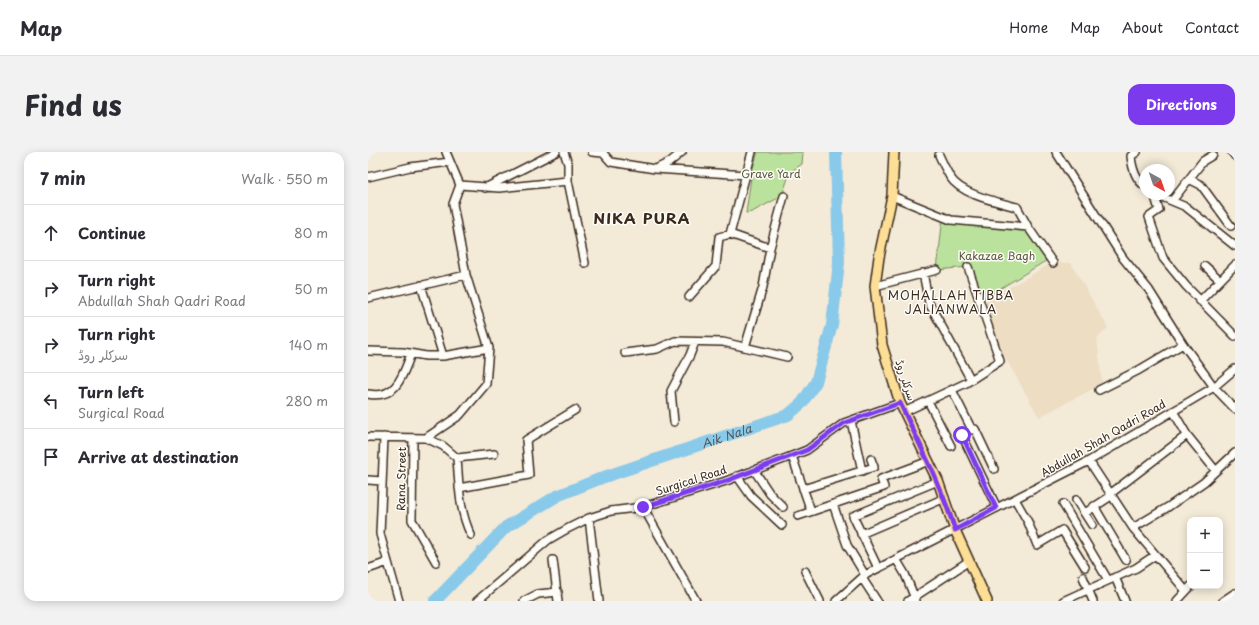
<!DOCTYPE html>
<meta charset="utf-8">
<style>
body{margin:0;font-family:"Playpen Sans","Playpen Sans Arabic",sans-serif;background:#f2f2f3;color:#2b2b33}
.controls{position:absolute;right:12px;bottom:12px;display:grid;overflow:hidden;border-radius:8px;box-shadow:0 2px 10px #0003}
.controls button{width:36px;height:36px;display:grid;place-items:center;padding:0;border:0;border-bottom:1px solid #e1e1e2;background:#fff;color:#2b2b33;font:20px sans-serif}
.compass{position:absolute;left:771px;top:12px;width:36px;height:36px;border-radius:50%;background:#fff;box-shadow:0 2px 10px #0003;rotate:140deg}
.stop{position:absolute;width:12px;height:12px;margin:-9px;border:3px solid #7c3aed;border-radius:50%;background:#fff}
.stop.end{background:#7c3aed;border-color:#fff;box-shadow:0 1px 4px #0008}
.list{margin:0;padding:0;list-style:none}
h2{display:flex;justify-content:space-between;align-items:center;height:52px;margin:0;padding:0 16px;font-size:17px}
h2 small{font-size:13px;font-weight:400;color:#7c7c81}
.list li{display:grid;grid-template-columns:26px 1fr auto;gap:12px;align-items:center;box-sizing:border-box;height:56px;padding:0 16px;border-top:1px solid #e1e1e2}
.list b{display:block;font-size:15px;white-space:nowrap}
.list p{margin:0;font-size:13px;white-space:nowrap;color:#7c7c81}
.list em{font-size:13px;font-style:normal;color:#7c7c81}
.icon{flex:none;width:22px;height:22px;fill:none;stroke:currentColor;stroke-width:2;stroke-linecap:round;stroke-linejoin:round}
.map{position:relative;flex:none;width:867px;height:449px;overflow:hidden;border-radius:12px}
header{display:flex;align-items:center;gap:24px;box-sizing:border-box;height:56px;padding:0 20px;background:#fff;border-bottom:1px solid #e1e1e2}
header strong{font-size:19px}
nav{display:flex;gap:22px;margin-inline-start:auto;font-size:14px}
.intro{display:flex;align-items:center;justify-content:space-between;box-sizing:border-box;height:96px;padding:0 24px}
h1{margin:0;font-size:28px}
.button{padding:10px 18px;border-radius:12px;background:#7c3aed;color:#fff;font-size:14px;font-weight:700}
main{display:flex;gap:24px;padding:0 24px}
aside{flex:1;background:#fff;border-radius:12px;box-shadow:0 2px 10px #0003}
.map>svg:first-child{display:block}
.built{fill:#ecddc3}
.green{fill:#bae29d;stroke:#7a865e}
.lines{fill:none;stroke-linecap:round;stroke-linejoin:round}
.river{stroke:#89c9ea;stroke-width:12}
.minor-casing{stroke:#3b2a1e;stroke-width:10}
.major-casing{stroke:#3b2a1e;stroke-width:12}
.minor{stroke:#fdfcf7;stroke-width:7}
.major{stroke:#fdde96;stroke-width:9}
.route{stroke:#7c3aed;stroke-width:5}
.labels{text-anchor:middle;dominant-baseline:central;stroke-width:3;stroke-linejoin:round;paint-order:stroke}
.park-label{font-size:11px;fill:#5b583e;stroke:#fdfcf7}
.street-label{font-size:11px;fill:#3b2a1e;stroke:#fdfcf7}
.neighbourhood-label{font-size:12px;letter-spacing:1px;fill:#3b2a1e;stroke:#fdfcf7}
.water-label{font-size:12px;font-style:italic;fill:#525a5b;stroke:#fdfcf7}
.district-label{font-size:15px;font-weight:bold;letter-spacing:1px;fill:#3b2a1e;stroke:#fdfcf7}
</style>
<header>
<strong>Map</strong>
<nav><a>Home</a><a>Map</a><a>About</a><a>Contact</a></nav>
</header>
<div class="intro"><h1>Find us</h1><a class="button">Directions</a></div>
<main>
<aside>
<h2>7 min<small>Walk · 550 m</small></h2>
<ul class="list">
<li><svg class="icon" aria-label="ahead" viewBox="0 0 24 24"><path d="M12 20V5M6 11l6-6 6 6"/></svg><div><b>Continue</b></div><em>80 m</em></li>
<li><svg class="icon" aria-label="right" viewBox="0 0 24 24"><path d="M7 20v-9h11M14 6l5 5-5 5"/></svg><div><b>Turn right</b><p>Abdullah Shah Qadri Road</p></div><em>50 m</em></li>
<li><svg class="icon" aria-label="right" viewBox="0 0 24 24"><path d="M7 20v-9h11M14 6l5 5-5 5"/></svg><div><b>Turn right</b><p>سرکلر روڈ</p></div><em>140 m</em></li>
<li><svg class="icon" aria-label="left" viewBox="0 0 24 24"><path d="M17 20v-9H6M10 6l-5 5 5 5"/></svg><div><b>Turn left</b><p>Surgical Road</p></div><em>280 m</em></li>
<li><svg class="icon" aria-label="arrive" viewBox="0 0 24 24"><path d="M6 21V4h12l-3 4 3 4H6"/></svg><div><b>Arrive at destination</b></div></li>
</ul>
</aside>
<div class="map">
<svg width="867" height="449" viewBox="0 0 867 449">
<rect width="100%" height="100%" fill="#f3ead8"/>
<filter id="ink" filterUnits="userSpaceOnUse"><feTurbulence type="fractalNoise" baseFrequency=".025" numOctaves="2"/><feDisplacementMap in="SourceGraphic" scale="8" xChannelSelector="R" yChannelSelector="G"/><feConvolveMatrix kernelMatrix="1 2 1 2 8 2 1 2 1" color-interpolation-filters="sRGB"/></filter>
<g filter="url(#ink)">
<!-- built -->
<path class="built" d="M684 111H703L740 176 729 186 734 232 671 265 637 205 614 151Z"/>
<!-- green -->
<path class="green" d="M390 0H435L434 12 422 20 414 44 384 60 378 61 384 19Z
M575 64 660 75 681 107 613 148 600 115 569 118Z"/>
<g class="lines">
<!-- river -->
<path class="river" id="s1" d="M67 449 138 375 189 344 236 325 420 263 434 251 448 230 464 173 471 110 468 0"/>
<defs>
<path id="minor" d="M78 0 92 33 131 36 200 29
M196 0 200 12V29L217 111
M224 0 235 1 243 10 287 17 379 23
M688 0 755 106 781 138 815 192 846 235 867 257
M769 0 763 4C764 15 768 28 777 34
M864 0 867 4
M571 3C574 10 578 18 582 25 593 43 630 50 649 55L660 75 685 111
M288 17 302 10 314 0
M0 25 42 15 82 10
M821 27 833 33 863 74
M117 36 188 0
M787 42 818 55 867 94
M524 44 583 68 660 75
M791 44 788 48 791 58 781 65 795 106 818 134 867 184
M804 49 835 9 845 3
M362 82 384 0
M837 114 852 128
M555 121 561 151 603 228
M53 133 75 204
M507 134 569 118
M321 145 348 114 351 85 362 82 402 96
M0 146 98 123
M832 149 867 113
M377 195 395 135 402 96 416 44
M0 199 35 200 58 204H75L121 196
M257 201 289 197 307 189 355 190 419 205
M584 238 604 278 607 277 626 317
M731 238 771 218 815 192
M0 242C29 248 35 222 43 202
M560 249 583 294
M805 259 819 283 848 319
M536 260 598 231 632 209 600 115
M483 269 494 319
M306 270 303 239 322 203 327 190
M594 283 629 356
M0 285 58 286 75 294 89 306C91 332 91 359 103 383
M16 285 12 382 31 449
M45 286 44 368 68 410
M58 286 92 263 118 232 121 196 98 123 85 52 92 33
M424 304 443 359
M89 306 126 302
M721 309 765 376 818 439
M386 318 402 342 415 355
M369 324 383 344 414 373
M0 328 14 329
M91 336 161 323 158 288 207 258
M435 337 506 315 503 307
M742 342 819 283
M647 347 660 370 669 393 694 378 717 415
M708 348 724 373
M465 352 479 393 497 423
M695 352 740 428
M726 354 758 408
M275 355 328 449
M717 361 743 344
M430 364 516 335 513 327 561 309
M221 366 231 449
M765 376 800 355 836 330 867 301
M493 382 577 346
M528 407 537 422 548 449
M185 408 190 449
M510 416 485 364 570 329
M0 417 20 410
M437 419 452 449
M715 425 725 449
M747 425 757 449
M494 426 509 449
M109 449 180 388 199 377 221 366 243 359 275 355 358 329 424 304 439 298 476 271 532 251
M156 449 170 442 190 440
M468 449 497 423 721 309 846 235 867 217
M540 449 601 409
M695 449 768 416 786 404
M809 449 823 434
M855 449 867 441"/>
<path id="major" d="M526 0 524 44 511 105 507 134 514 193 532 251 570 329 587 378 619 449"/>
</defs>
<!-- minor casing -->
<use href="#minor" class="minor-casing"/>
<!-- major casing -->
<use href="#major" class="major-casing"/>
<!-- minor -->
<use href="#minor" class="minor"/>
<!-- major -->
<use href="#major" class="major"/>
</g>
</g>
<g class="lines" filter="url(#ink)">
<!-- route -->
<path class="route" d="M275 355 358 329 439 298 476 271 532 251C552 293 573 333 587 378L628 356 594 283"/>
</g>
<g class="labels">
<!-- park labels -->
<g class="park-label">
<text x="403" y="21">Grave Yard</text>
<text x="629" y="103">Kakazae Bagh</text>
</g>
<!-- street labels -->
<g class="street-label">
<text transform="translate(538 228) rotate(72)">سرکلر روڈ</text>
<text transform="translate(735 286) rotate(-30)">Abdullah Shah Qadri Road</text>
<text transform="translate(33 327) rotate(-89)">Rana Street</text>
<text transform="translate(323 328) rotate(-18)">Surgical Road</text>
</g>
<!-- neighbourhood labels -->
<g class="neighbourhood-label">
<text x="583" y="143">MOHALLAH TIBBA<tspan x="583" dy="14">JALIANWALA</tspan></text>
</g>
<!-- water labels -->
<g class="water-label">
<text stroke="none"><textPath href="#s1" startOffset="342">Aik Nala</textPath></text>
</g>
<!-- district labels -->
<g class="district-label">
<text x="274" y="65">NIKA PURA</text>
</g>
</g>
</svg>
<div class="controls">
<button>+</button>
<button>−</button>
</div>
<svg class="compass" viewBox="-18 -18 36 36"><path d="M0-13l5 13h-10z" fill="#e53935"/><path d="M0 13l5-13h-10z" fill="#7c7c81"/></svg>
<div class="stop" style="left:594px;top:283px"></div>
<div class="stop end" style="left:275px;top:355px"></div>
</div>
</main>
